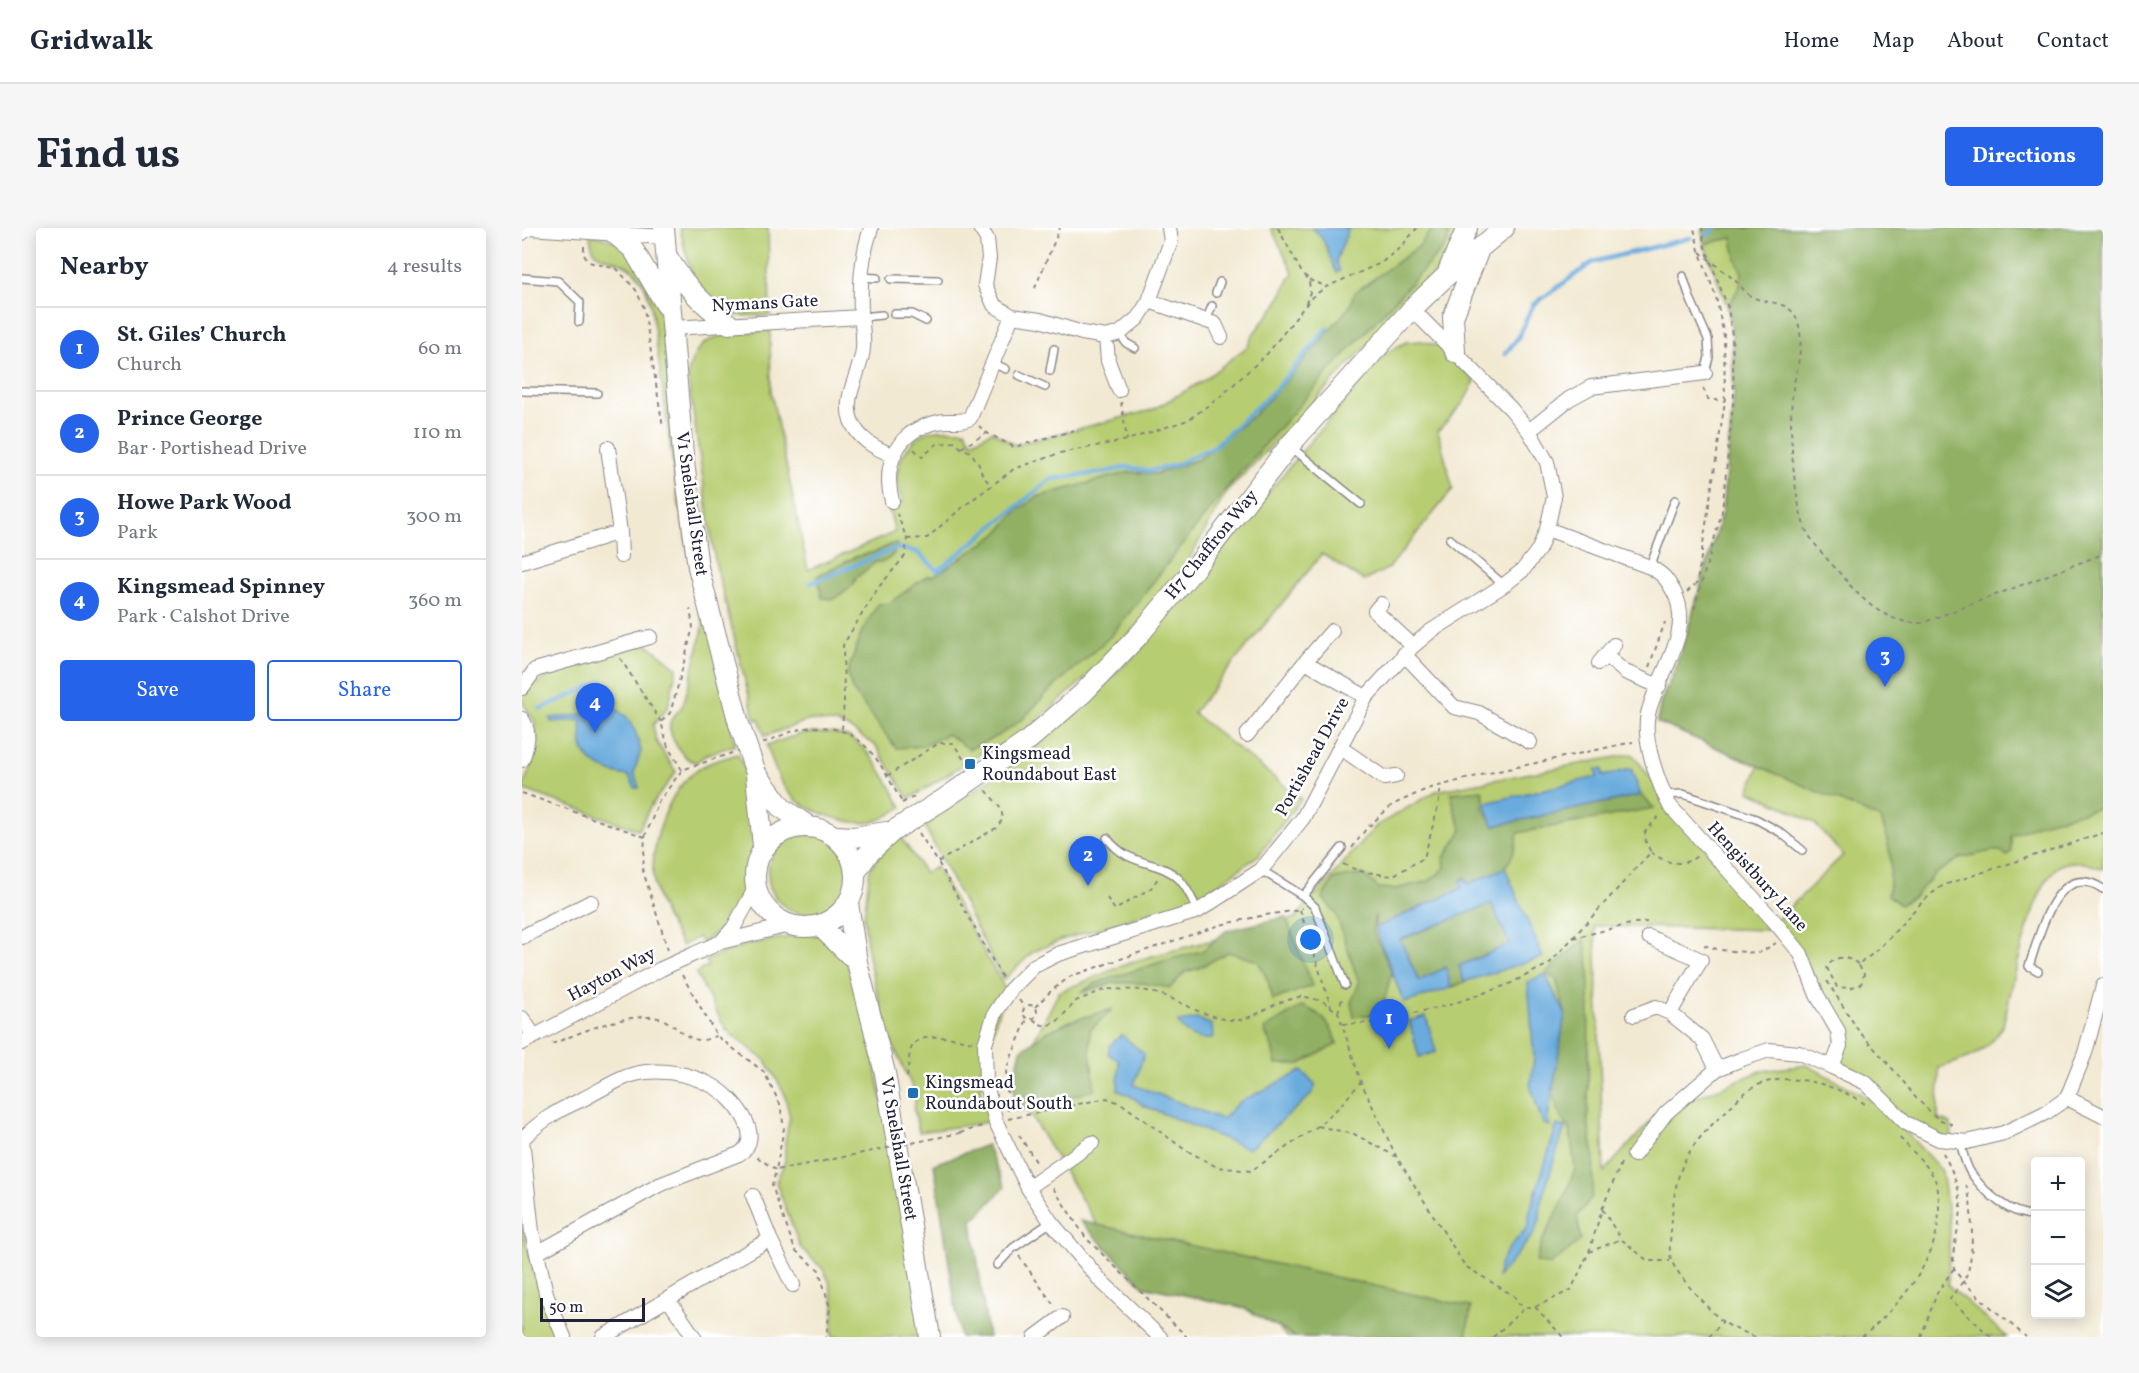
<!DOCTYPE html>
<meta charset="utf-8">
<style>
body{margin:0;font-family:Vollkorn,serif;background:#f6f6f7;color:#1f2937}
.controls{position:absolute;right:18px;bottom:18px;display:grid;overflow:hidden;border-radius:6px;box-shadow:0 3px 15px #0003}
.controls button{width:54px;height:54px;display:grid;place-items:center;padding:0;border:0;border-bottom:2px solid #e0e1e3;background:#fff;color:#1f2937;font:30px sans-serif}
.scale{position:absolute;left:18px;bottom:15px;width:105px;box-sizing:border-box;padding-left:6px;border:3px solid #22223b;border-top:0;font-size:16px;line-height:21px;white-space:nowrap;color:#22223b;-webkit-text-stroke:4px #fff;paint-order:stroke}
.you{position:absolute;left:789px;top:712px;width:21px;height:21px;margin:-15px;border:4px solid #fff;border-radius:50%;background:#1a73e8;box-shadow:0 0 0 9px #1a73e833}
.badge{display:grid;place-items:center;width:39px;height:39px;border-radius:50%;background:#2563eb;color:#fff;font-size:20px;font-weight:700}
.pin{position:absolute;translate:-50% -50px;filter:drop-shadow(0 2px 3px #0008)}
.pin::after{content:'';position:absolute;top:32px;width:21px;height:18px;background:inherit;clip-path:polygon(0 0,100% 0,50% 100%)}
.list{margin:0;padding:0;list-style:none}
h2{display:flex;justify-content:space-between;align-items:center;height:78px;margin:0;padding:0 24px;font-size:26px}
h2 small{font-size:20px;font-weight:400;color:#747a83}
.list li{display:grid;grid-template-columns:39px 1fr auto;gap:18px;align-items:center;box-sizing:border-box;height:84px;padding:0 24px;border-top:2px solid #e0e1e3}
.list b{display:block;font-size:22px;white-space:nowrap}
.list p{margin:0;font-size:20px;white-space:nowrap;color:#747a83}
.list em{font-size:20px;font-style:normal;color:#747a83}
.actions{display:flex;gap:12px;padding:18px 24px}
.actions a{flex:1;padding:14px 0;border:2px solid #2563eb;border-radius:6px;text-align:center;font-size:21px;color:#2563eb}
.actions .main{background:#2563eb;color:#fff}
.icon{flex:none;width:33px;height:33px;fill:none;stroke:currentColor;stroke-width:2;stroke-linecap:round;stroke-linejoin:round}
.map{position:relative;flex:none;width:1581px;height:1109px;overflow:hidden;border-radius:6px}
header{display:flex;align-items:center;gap:36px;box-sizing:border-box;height:84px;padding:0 30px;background:#fff;border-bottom:2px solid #e0e1e3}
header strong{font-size:28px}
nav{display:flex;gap:33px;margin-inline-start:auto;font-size:21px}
.intro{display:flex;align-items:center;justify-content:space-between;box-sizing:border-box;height:144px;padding:0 36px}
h1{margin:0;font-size:42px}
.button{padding:15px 27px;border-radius:6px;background:#2563eb;color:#fff;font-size:21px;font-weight:700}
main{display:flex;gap:36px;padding:0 36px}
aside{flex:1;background:#fff;border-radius:6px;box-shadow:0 3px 15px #0003}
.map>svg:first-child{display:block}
.green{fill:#b7cd71;stroke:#6c7856;stroke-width:1.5}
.forest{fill:#91b063;stroke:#5a694f;stroke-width:1.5}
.water{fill:#69abdd;stroke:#46668c;stroke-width:1.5}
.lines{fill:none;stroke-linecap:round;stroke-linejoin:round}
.stream{stroke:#69abdd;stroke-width:4.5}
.lane-casing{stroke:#8a8686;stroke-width:10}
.street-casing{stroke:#8a8686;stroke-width:16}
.secondary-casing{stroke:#8a8686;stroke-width:22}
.path{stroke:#8a8686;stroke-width:2;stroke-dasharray:4.5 4.5;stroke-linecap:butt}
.lane{stroke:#fff;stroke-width:7}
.street{stroke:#fff;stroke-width:14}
.secondary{stroke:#fff;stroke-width:20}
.street-bridge-casing{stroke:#8a8686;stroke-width:16;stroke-linecap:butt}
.secondary-bridge-casing{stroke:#8a8686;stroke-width:22;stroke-linecap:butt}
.path-bridge{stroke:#8a8686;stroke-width:2;stroke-dasharray:4.5 4.5;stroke-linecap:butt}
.street-bridge{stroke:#fff;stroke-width:14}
.secondary-bridge{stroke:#fff;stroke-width:20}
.poi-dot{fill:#1f6fb2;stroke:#fff;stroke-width:2}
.labels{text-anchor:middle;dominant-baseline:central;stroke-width:5;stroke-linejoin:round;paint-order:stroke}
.street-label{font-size:18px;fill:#22223b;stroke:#fff}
.poi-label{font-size:18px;fill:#22223b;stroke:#fff;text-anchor:start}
</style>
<header>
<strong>Gridwalk</strong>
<nav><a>Home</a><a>Map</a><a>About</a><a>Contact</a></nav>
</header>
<div class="intro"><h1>Find us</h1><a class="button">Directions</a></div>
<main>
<aside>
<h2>Nearby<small>4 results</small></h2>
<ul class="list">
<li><span class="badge">1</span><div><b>St. Giles’ Church</b><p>Church</p></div><em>60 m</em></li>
<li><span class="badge">2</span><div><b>Prince George</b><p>Bar · Portishead Drive</p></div><em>110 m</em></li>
<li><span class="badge">3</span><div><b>Howe Park Wood</b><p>Park</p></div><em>300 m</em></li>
<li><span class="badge">4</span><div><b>Kingsmead Spinney</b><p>Park · Calshot Drive</p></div><em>360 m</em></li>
</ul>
<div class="actions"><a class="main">Save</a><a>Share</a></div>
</aside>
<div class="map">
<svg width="1581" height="1109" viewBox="0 0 1581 1109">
<rect width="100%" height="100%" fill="#fff"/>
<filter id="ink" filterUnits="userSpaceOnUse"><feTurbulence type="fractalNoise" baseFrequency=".0167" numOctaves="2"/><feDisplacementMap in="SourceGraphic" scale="12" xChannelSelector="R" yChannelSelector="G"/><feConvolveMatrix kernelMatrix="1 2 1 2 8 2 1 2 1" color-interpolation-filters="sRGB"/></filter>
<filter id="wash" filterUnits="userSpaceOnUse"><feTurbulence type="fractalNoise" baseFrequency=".008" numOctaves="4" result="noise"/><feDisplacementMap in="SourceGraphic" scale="24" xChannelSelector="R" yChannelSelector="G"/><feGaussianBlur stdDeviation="1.35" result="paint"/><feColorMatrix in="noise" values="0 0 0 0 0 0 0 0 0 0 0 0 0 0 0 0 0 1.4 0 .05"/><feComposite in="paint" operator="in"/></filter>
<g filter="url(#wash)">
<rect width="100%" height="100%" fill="#f2e9d2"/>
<!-- green -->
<path class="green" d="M158 0H246L248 88C237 87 226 88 215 87 175 80 165 34 158 0Z
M749 0H941L923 34 904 56 704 265 660 344 592 425 501 505 464 527 461 524 387 571 354 518 327 500 314 495 288 492 243 508 237 491 233 492 193 333 166 150C171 101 209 107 248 102L249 164 286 342 373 304 367 281 381 274C379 268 376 262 375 256 372 233 391 205 414 202 423 201 434 202 443 202L450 214 470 203 493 217 630 182 679 154 726 118 732 105 754 77 771 44Z
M1180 0H1581V641C1568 636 1550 630 1537 638 1511 653 1489 765 1481 797 1465 826 1447 830 1417 840L1416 891 1429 896 1430 913 1384 895 1344 855 1310 839 1316 803 1253 694 1321 627 1293 596 1264 580 1227 563 1237 538 1135 494 1139 473 1152 444 1167 398 1200 284 1212 167 1210 107 1206 80 1182 16Z
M68 7C80 9 95 12 103 20 113 30 137 79 140 92L154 219 213 517 186 526 174 534C161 533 146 508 148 495 150 487 158 484 161 476 169 453 174 428 180 404L181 395 155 266 129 78C125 62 120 47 105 38 86 26 70 36 68 7Z
M900 113 916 118 953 153 941 175 916 203 931 261 867 340 842 353 800 326 671 485 779 571 737 627 687 663 661 675 539 712 511 724 481 752 402 597 497 531 553 486 620 419 787 215 865 124 884 114Z
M124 415 155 440 146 479 131 497 134 513 154 544 128 579 117 602 0 561 16 519 13 494 0 473C7 445 97 424 124 415Z
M282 505C295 505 311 503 323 508 348 516 367 557 380 579 371 585 362 591 351 594 329 598 285 584 269 567 256 554 251 535 245 517Z
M216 526C225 543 235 577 235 596 234 623 227 667 212 689 205 700 189 708 179 715L177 709 160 718C149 698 136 678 132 655 127 618 145 561 178 540 189 533 204 530 216 526Z
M1110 526 1248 702 1073 698 1082 944 1136 885 1239 843 1285 837 1359 877 1420 943 1428 998 1426 1057 1485 1109H765L724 1066 589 1020 505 881 509 818 537 764 612 733 773 690 854 598 914 563Z
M246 646a40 40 0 1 1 80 0a40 40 0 1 1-80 0Z
M378 608 403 645 414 639 483 761 458 849 460 868 468 894 397 904 392 882 394 867 366 806 346 729 342 688 348 641 361 622Z
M282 706 298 707 323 728 345 792 404 1109H310L312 1076 307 1053 301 1041 278 1019 254 954 263 933V913L268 889 262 864 244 833 204 802 174 745 186 738 183 732 223 717Z
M0 998 13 1049 36 1109H0Z"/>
<!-- forest -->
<path class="forest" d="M911 0H926V15L801 150 699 267 590 407 523 467 502 490 476 508 447 521 425 506 402 518 374 520 331 463 325 446 340 403 356 376H366L405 348H412L475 306 495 283 515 269 607 244 634 246 677 231 732 187 766 151 828 78 832 65 897 18Z
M1180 0H1581V579L1519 595 1489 608V624L1485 628 1478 623H1470L1438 630 1413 646 1393 668 1378 677 1366 667C1371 635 1369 621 1359 591L1135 494 1139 473 1152 444 1167 398 1200 284 1212 167 1210 107 1206 80 1218 57 1220 45 1214 31 1210 10 1182 16Z
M370 316H375C373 327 366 335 354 334L334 350 331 357 312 371 300 370 295 348 333 329 356 323Z
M960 562 963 575 960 578 972 598 1119 567 1132 580 996 605C990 644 980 642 946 656L943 650 940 660 853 700V687L850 701 870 744 863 770 855 786 832 789 829 775 837 755 814 686 800 669 812 651 841 646 857 660 873 661 907 653 923 640 922 630 940 602 933 584 929 565Z
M969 676 988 716 937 738 942 754 929 760 924 739 897 753 878 712Z
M764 689 790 758 751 772 746 753 736 733 706 724 677 740 663 744 648 760 621 755H590L558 765 574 755 645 732 680 723 704 703Z
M1062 711 1067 738 1066 893 1072 928 1070 969 1055 988 1059 1012 1028 1037 1014 1034 1020 1013 1042 970 1053 941 1048 903 1039 890 1030 865 1043 785 1034 751 1023 746Z
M780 778C799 785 810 796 815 816L778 836H754L750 819 742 801Z
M591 781 568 802V823L573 862 494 883 491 855 499 822 525 804 548 793Z
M465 917 483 959 450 993 466 1109H438L412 936Z
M558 993 949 1079 944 1109H773L722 1080 621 1058Z"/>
<!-- water -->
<path class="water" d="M789 0H827L814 33 818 43 815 45C806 31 805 8 789 0Z
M88 461 90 463 91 479 105 489 114 505 119 523 112 544 117 560H113L107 548C90 546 64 538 60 517 59 509 60 500 59 492L29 494 28 490C58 487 71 490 88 461Z
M1074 541H1080L1081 548 1109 541 1119 567 971 598 963 575 1075 549Z
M983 640 1021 729 942 754 937 738 988 716 969 676 878 711 897 753 924 739 929 760 882 775 853 700 940 660 938 653 942 650 946 656Z
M1023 746 1043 785 1026 891 1028 898 1021 896 1008 857 1012 831 1006 754Z
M904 788 914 824 897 829 887 793Z
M676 791 690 797 691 810C677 814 662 807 656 794Z
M600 807 622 826 612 857 700 891 717 874 780 843 794 857 788 868 727 921 620 877 612 870 596 862 597 832 586 826 588 817Z
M1035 897 1043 899 1019 973 1018 991 1012 1006 976 1049C976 1026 995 1013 1007 997V986Z"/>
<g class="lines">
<!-- stream -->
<path class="stream" d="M1186 7 1192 0
M983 126 996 110 1011 77 1071 34 1168 10
M289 355 375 320 395 324 416 343 529 251 585 244 605 239 628 243 653 237 693 218 755 160 805 100
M18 481 81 453"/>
</g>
</g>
<g filter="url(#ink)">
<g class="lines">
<defs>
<path id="lane" d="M1161 48 1168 70 1186 111 1187 129 1183 145
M338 49 355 50
M0 50 36 53 58 74 57 94
M369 51 416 52
M694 65 698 54
M372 86H390L404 93
M339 89 360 87
M684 93 690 78
M598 105 604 115 613 120
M470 135 484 141
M528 143 532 121
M497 147 523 159
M0 163 75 165
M769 219 839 276
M928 311 982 357
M1128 339 1153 272
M1142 567 1161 566 1234 591 1258 604 1280 622
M585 610C607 640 637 631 657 651 665 659 671 673 676 683
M739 642 781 668 793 679 823 757
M781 668 820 620
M1516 743 1507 738C1518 707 1534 630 1581 661
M1438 914C1441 924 1443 937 1449 945 1463 965 1488 988 1514 987
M475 1037 491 1020 529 994"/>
<path id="street" d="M349 0C339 30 338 55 339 87 340 98 342 109 341 120 340 142 320 169 329 192 336 211 353 220 370 227
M458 0 465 11 467 30 463 57 472 77 490 88 518 92 560 105 584 109 598 105 616 90 627 73 649 13 647 0
M0 5 7 0 142 9
M627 73 693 96 699 109
M150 100 339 89
M584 109 586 133 597 162
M1007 203 1047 171 1069 159 1183 145
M86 220 98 304 99 328
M370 273C360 235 376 202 416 194 427 191 437 196 448 190L490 88
M1025 301 1128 339C1142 347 1144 350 1152 364 1173 405 1135 446 1126 486 1120 511 1136 555 1148 578L1253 694 1279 726 1295 767 1316 803 1318 818 1310 839 1344 855 1384 895 1417 911 1445 914 1482 905 1525 884 1545 870 1563 825 1581 758
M0 334 98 304
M859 376 853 383 891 418
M882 426 932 479 957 485 1008 514
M1084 428 1103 444 1137 458
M783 434 810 403
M1077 435 1092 417
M0 460 13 442 128 409
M0 491C9 504 5 518 0 532
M725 507 783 434 844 469
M819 520 862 550 874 548
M0 709 69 674
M1127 709 1179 732 1148 785 1180 811 1195 841
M199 714 212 699 233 661
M172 726 199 714 267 697
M1112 787 1134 779 1148 785
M0 790 12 808
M0 815 139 741
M1545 870 1581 888
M0 911C9 903 18 894 29 888 38 881 51 876 61 871 81 861 102 846 124 844 148 842 170 847 191 858 211 869 245 909 217 926L137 957 15 1025
M0 911 10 1004 25 1069 42 1109
M1112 927 1144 885 1195 841 1220 831 1247 822 1277 825 1310 839
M506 960 570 915
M231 968 248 1011
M146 1071 172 1109
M81 1109 248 1011 271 1057
M513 1109 540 1089
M638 1109 579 1053 529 994 506 960 474 894 464 857 463 816 473 785 489 761 512 738 536 726 676 683 739 642 781 590 844 469 891 418 909 403 982 357 1001 342 1017 321 1025 301 1032 269 1025 234 1007 203 989 181 890 81"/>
<path id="secondary" d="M142 0 161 227 176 339 217 496
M93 6 111 21 144 77
M146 30C166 62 178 73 207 96
M927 41 945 0
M933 124 931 89 956 24
M234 545 260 580 286 598
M234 547 241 619
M422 571 503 515 560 466 617 407 673 340 767 218 890 81 923 49 982 0
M233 649a50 50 0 1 1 100 0a50 50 0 1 1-100 0Z
M313 608 332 609 371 603
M333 645 346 626 371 603
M326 675 335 734 363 845 408 1109
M297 697 335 734"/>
</defs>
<!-- lane casing -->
<use href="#lane" class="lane-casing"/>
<!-- street casing -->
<use href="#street" class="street-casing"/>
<!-- secondary casing -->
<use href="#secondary" class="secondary-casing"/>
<!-- path -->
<path class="path" d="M756 0 779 43 787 52 788 64 783 78
M62 18V27L67 34 95 41 114 62 122 80 141 200
M1178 24C1191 35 1205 45 1217 56 1221 61 1224 66 1230 69 1245 76 1265 72 1274 89 1284 112 1275 138 1271 161 1266 193 1271 273 1284 302 1293 320 1314 340 1327 356 1346 378 1369 396 1400 395L1581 326
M787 52 804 58
M513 60 538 0
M1181 160 1186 171 1203 173
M599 174 605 212
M457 198 465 205 492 219 557 201
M439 220 465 205
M392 221 400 229 415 216 433 214 439 220 449 224 457 237 460 246 469 258
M385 311 405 310 442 278 492 241 538 225 605 212 666 192 698 169 745 126 790 69 804 59 859 35 879 19 895 0
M1165 364 1175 355 1203 173 1202 108 1194 69 1177 22 1172 0
M1172 381 1200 284 1212 167 1210 107 1206 80 1182 16 1180 0
M98 430 139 494
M1127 439 1143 394
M320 501 322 473 321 417 356 360 383 328 385 311 375 286
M241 515C254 510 270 502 284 500 341 493 357 534 381 576
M160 542 146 519 139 494 148 485 154 465 171 399 168 381
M365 548 417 515H431L444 535
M0 565 123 609
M380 575 395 567
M397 605 416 634 481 751
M830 620 844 601 870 577 905 561 967 545 1111 514
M1129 624C1142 635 1161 640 1175 628
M416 634 474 600 481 591 479 581 465 563 463 564
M821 636 837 643 870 648 902 630 916 579 919 558
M585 670 593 682 629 660 636 650
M778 682 809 779
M1051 710 1113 695 1125 694
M1182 717 1198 722 1237 725 1254 715
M146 722 121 643 123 609 137 573 160 542 210 525
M1336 736C1325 728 1312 726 1305 740L1315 759 1328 760 1339 756 1342 746 1336 736C1370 716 1387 679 1422 657L1581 605
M160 747 195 808 242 844 258 876 262 900 254 942 302 933
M1305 753 1336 802 1376 847 1394 870 1416 891 1429 896V899
M497 772 502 779
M501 784a7 7 0 1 1 14 0a7 7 0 1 1-14 0Z
M513 779 530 762 549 748 698 697 743 687 778 682 780 680
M816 784 821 767
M511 791 517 796 525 798 537 792 554 773 584 761 621 762 644 768 678 784 705 792H718L731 788 756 775 780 768 800 773 816 784 839 854 874 928 943 1038 992 1068 997 1076 1004 1079
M821 796 849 795 927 777 985 757 1027 736 1129 624 1124 615 1123 604 1137 588
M30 816C60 804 95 788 128 789 150 789 159 810 177 812 183 813 190 809 195 808
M385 849C387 840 386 829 389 821 396 801 435 811 451 814
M486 883 484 842 505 791
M486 891 585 870 600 876 662 921 695 939 729 943 796 898 816 880 839 854
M796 898 832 906 873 928
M438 905 460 898
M497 907 516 937
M1421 925C1430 942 1437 958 1439 977 1440 995 1426 1028 1433 1042 1442 1059 1487 1094 1504 1109
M235 929 254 942 250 958 273 1022 297 1042 308 1080 304 1109
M1444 957C1451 975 1452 1023 1446 1043 1443 1053 1434 1062 1428 1071L1469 1109
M531 960 564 1010 665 1109
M1080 981 1099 1011
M1067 1024 1080 981 1100 933
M497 1028 533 1079
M1013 1079 1041 1109
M971 1109 1004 1079H1013L1049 1062 1067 1024 1099 1011 1126 1033H1148
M1187 1109 1201 1093
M1233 1109C1223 1104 1209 1100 1200 1093 1187 1082 1157 1049 1150 1034 1145 1022 1150 1002 1150 989 1154 939 1164 921 1200 887 1209 879 1217 868 1227 862 1261 839 1316 857 1346 878
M1340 1109C1378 1077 1416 1034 1417 982 1417 970 1417 957 1410 946 1401 932 1387 920 1376 908
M1399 1109 1415 1065 1432 1040"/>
<!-- lane -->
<use href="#lane" class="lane"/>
<!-- street -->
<use href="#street" class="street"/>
<!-- secondary -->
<use href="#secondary" class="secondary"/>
<defs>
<path id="street-bridge" d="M139 741 172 726"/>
<path id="secondary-bridge" d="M217 496 234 545
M371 603 422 571"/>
</defs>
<!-- street-bridge casing -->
<use href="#street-bridge" class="street-bridge-casing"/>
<!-- secondary-bridge casing -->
<use href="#secondary-bridge" class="secondary-bridge-casing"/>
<!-- path-bridge -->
<path class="path-bridge" d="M302 933 438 905"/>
<!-- street-bridge -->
<use href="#street-bridge" class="street-bridge"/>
<!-- secondary-bridge -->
<use href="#secondary-bridge" class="secondary-bridge"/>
</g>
</g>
<!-- markers -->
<g class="poi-dot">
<rect x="442" y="530" width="12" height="12" rx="3"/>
<rect x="385" y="859" width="12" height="12" rx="3"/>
</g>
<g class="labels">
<!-- street labels -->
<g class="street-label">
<text transform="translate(243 76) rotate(-3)">Nymans Gate</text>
<text transform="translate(169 276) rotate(82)">V1 Snelshall Street</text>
<text transform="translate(690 317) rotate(-51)">H7 Chaffron Way</text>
<text transform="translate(791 529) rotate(-61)">Portishead Drive</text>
<text transform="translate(1235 649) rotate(48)">Hengistbury Lane</text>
<text transform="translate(90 747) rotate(-28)">Hayton Way</text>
<text transform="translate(376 921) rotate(80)">V1 Snelshall Street</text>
</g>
<!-- poi labels -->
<g class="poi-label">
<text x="460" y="526">Kingsmead<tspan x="460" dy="21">Roundabout East</tspan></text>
<text x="403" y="855">Kingsmead<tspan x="403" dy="21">Roundabout South</tspan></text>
</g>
</g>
</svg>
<div class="controls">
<button>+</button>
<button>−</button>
<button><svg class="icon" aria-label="layers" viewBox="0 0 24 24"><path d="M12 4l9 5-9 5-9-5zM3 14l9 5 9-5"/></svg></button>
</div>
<div class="scale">50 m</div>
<div class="you"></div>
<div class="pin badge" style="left:867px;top:821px">1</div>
<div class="pin badge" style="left:566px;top:658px">2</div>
<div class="pin badge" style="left:1363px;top:459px">3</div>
<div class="pin badge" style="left:73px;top:505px">4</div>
</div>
</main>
